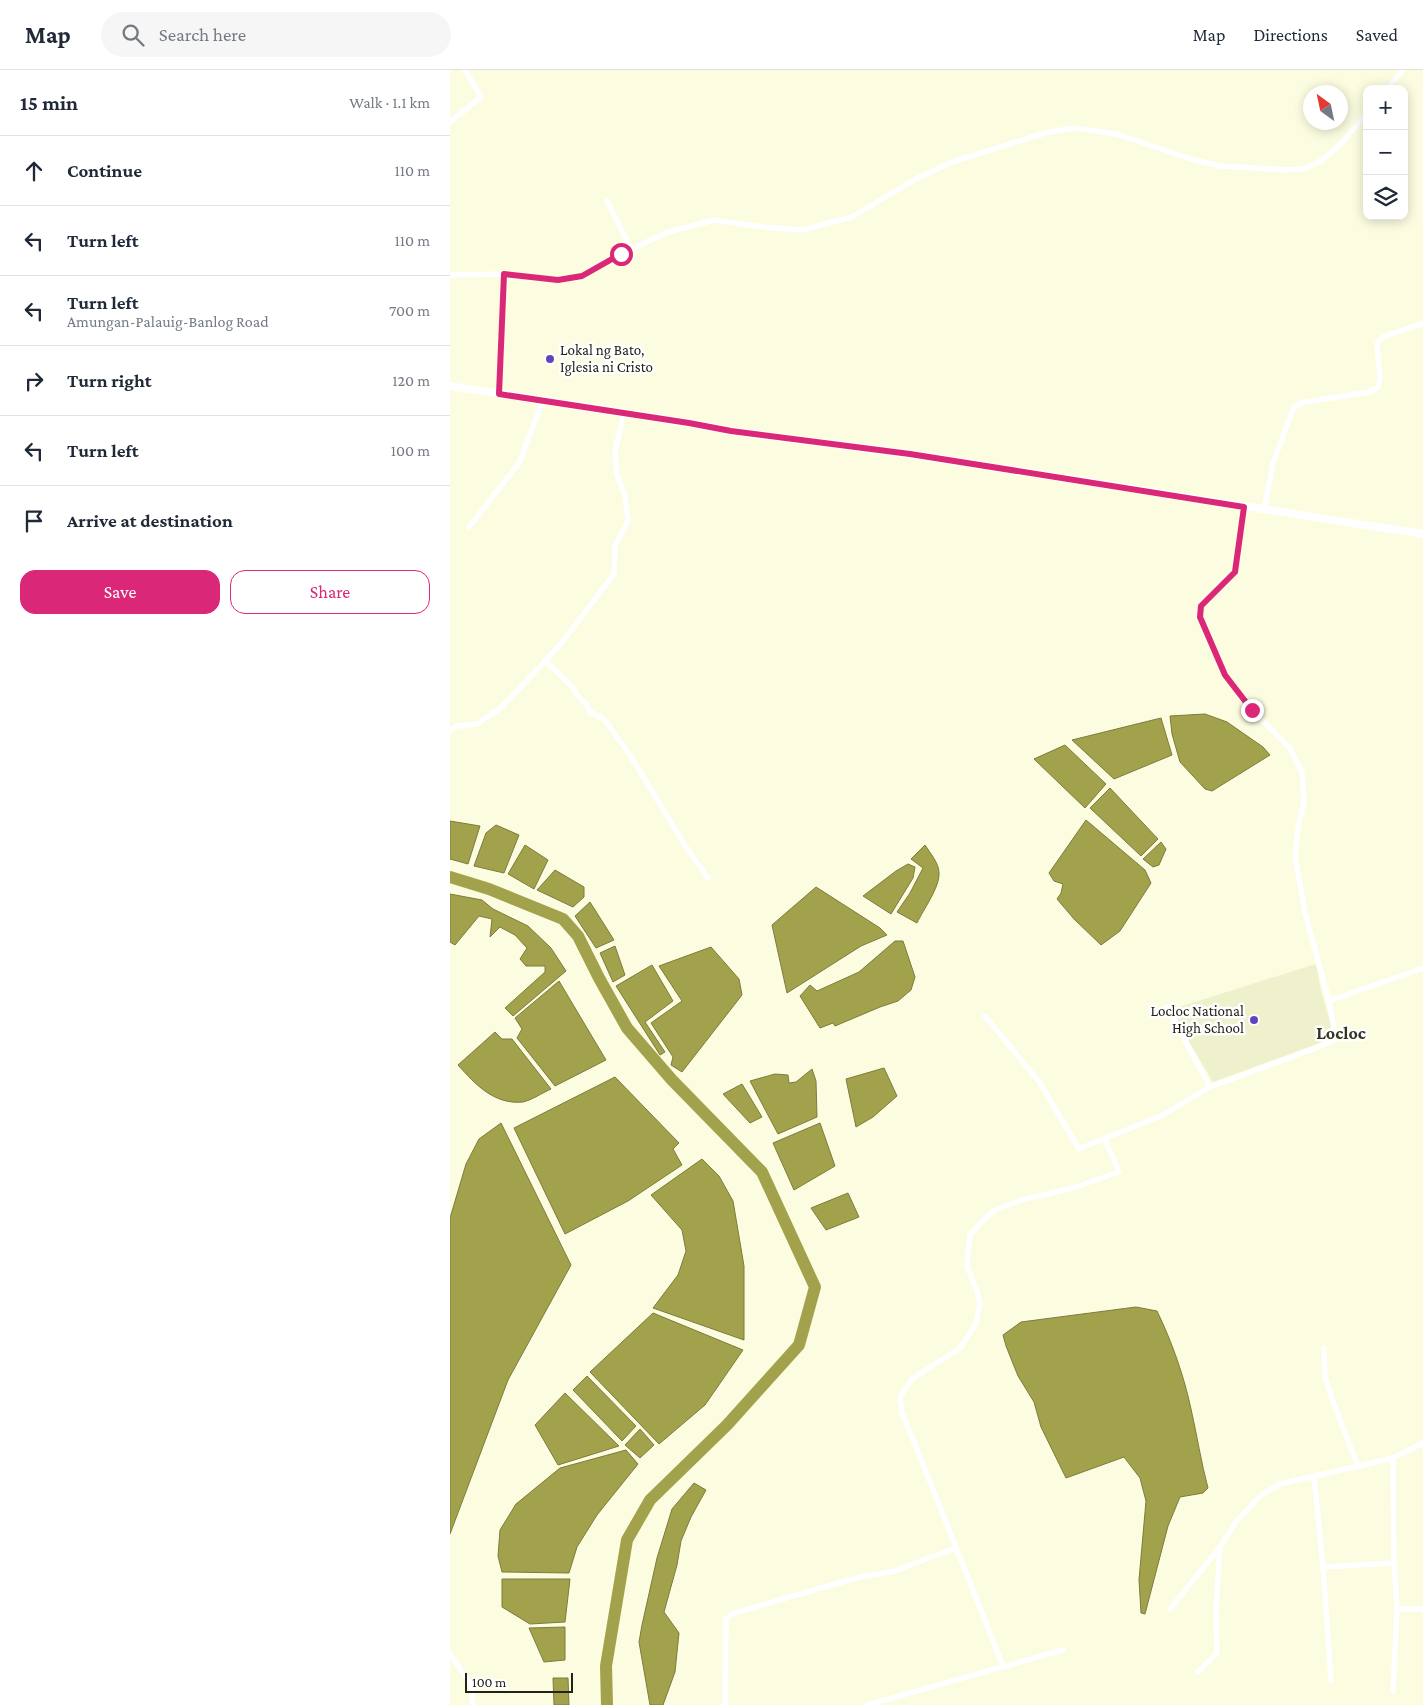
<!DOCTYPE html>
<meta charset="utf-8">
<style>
body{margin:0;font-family:"Crimson Pro",serif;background:#f6f6f7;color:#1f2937}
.controls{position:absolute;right:15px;top:15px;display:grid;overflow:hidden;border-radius:10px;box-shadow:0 2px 12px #0003}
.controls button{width:45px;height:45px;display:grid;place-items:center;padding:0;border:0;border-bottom:1px solid #e0e1e3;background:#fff;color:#1f2937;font:25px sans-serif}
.compass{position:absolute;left:853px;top:15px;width:45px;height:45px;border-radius:50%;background:#fff;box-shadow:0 2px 12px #0003;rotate:327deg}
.scale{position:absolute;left:15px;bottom:12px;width:108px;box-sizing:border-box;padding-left:5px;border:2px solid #222218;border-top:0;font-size:14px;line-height:18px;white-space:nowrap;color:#222218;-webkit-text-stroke:4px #fff;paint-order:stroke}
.stop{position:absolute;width:15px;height:15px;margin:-11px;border:4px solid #db2777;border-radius:50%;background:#fff}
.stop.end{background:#db2777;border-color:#fff;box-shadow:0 1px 5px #0008}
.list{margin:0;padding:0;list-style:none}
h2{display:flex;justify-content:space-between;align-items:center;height:65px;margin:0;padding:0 20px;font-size:21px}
h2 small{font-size:16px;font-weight:400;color:#747a83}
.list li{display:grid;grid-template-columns:32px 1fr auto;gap:15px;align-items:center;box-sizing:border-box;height:70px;padding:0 20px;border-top:1px solid #e0e1e3}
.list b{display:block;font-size:19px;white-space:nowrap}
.list p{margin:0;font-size:16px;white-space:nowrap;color:#747a83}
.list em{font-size:16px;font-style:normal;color:#747a83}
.actions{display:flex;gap:10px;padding:15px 20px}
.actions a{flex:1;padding:11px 0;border:1px solid #db2777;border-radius:15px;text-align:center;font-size:18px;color:#db2777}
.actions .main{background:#db2777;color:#fff}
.icon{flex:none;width:28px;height:28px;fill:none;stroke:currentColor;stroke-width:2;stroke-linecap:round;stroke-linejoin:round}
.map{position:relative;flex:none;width:973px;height:1635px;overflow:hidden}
header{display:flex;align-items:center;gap:30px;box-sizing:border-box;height:70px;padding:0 25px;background:#fff;border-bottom:1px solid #e0e1e3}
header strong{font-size:24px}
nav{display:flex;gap:28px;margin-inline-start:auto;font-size:18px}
.search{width:350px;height:45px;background:#f6f6f7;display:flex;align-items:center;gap:12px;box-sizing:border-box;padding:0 18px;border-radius:28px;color:#747a83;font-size:19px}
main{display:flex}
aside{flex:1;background:#fff}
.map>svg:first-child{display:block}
.built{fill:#eff0cc}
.water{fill:#a3a24c;stroke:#7c7c3c}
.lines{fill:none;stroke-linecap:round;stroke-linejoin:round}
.river{stroke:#a3a24c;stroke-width:12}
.minor{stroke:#fff;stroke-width:5.5}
.secondary{stroke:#fff;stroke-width:8}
.route{stroke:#db2777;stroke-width:6}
.poi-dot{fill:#6044bd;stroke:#fff;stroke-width:2}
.labels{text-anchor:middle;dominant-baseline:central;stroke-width:5;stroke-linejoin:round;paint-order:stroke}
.poi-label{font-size:15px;fill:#222218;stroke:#fff;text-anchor:start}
.quarter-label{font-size:18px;font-weight:bold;fill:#34351e;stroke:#fff}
</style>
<header>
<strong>Map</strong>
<div class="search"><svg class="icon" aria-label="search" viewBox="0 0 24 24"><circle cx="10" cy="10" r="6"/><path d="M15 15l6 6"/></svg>Search here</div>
<nav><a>Map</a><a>Directions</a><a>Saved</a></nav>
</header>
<main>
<aside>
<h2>15 min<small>Walk · 1.1 km</small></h2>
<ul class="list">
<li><svg class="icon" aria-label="ahead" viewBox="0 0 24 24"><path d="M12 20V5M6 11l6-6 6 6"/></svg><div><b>Continue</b></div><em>110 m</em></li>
<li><svg class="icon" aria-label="left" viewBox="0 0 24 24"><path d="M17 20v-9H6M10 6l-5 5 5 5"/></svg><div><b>Turn left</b></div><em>110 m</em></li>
<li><svg class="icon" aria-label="left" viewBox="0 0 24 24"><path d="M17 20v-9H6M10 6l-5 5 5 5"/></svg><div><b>Turn left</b><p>Amungan-Palauig-Banlog Road</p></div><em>700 m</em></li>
<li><svg class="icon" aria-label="right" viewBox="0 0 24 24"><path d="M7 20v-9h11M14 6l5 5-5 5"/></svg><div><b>Turn right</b></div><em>120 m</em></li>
<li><svg class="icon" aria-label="left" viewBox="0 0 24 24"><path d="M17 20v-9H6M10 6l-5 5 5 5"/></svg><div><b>Turn left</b></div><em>100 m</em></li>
<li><svg class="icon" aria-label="arrive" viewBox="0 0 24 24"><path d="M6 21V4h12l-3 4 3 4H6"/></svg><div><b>Arrive at destination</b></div></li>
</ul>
<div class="actions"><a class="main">Save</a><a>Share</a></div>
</aside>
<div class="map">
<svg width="973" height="1635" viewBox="0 0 973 1635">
<rect width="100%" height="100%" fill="#fbfce0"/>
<!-- built -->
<path class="built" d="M866 894 871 921 883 962 875 971 763 1012 737 968 723 939Z"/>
<!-- water -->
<path class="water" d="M755 644 777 652 813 677 820 685 762 721 755 719 730 692 722 664 720 646Z
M711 648 722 685 664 709 622 670Z
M615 675 656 714 635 738 584 689Z
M660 718 708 769 691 786 640 738Z
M636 750 695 800 701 813 670 861 651 875 624 849 607 829 611 823 613 814 604 811 599 803Z
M0 751 30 756 18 794 0 789Z
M46 755 69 765 54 803 24 796 36 763Z
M711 772 716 779 709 795 703 797 693 789Z
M75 775 98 790 84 819 58 804Z
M475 775C480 783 489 793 489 803 490 817 473 840 467 853L447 842 460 823 473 798 461 789Z
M458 794 465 797 463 808 441 844 413 826 446 801Z
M105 800 134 817V827L123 837 87 820Z
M366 817 430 858 437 865 411 876 337 923 322 855Z
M0 824 32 830 43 839 78 856 101 878 116 901 63 946 55 938 95 902V896H76L70 889 77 878 65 865 50 857 40 867 42 849 29 846 5 875 0 872Z
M140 832 164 870 146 878 125 846Z
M445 871H453L465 907 461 920 448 931 430 937 385 956 383 953 370 958 350 926 360 915 367 921 409 902Z
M165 876 175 905 163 912 150 883Z
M261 877 289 909 292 925 232 1002 221 995 223 987 201 953 232 931 209 896Z
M202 895 223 931 195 952 215 982 210 985 166 916Z
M109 911 156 990 105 1016 67 968 72 959 65 948Z
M45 962 52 969H62L101 1019C92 1023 82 1030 73 1032 44 1035 25 1014 8 995Z
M434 998 447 1026 423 1047 406 1057 396 1009Z
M362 999 366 1011 367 1047 328 1064 300 1011 325 1004 338 1005 339 1013 346 1012Z
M165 1007 229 1073 223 1079 232 1095 178 1131 115 1164 64 1058Z
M292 1014 312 1047 300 1053 273 1024Z
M51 1053 121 1195 58 1310 0 1464V1148L16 1094 29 1069Z
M370 1053 385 1096 344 1120 323 1073Z
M252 1089 269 1106 283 1131 294 1196V1270L203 1238 228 1205 236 1181 232 1160 201 1125Z
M398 1123 409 1147 376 1160 361 1138Z
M686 1237 707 1241C722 1272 734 1306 741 1339 747 1365 751 1392 758 1418L753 1423 730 1427 718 1456 695 1544 691 1543 689 1510 696 1431 690 1408 674 1387 616 1408 591 1357 584 1332 568 1306 556 1276 553 1265 571 1252Z
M203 1243 293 1280 255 1335 209 1374 140 1302Z
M137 1306 186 1356 172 1371 123 1320Z
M115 1323 169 1376 108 1395 85 1355Z
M190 1359 204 1375 190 1388 175 1375Z
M176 1380 188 1394 147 1445 127 1477 119 1503 52 1502 48 1486 50 1460 66 1434 110 1398Z
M244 1413 256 1420 241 1447 231 1471 227 1495 214 1542 229 1563 225 1602 213 1635H200L189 1572 192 1555 207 1488 222 1439Z
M52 1509H120L115 1552 80 1554 52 1537Z
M115 1557V1590L94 1592 79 1558Z
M103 1608H118L119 1635H104Z"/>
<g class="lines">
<!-- river -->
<path class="river" d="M0 807 39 819 113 849 128 866 149 908 177 958 222 1010 312 1102 365 1217 349 1275 277 1355 200 1430 177 1470 156 1596 157 1635"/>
<!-- minor -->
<path class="minor" d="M937 19 953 0
M0 52 31 27 15 0
M157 131 181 179
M0 205 54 204 108 210 132 206 171 184 218 162 264 150 314 157 352 160 402 147 466 109 502 92 595 63 623 58 667 64 738 88 769 96 837 100 853 99 869 92 889 76 917 43
M49 324 54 204
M794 437 785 501 751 536 750 547 775 605 802 640 839 677 852 702 854 731 848 758 845 786 855 843 879 931 973 898
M814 440 823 393 843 339 849 334 856 332 919 322 928 317 930 309 927 274 933 267 973 253
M19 457 69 393 93 331
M95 590 122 617 128 626 136 634 140 642 154 649 180 685 236 777 258 808
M0 660 7 656 27 654 52 637 110 575 164 504 165 476 178 451 175 425 167 405 165 381 174 343
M717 937 760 1017
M535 946 590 1013 629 1079 711 1046 760 1017 866 978 886 969 879 931
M874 1278 875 1306 881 1326 908 1397
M864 1407 873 1497 881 1610
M873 1497 944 1493
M720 1539 770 1477 786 1452 810 1426 830 1414 943 1388
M947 1539H973
M0 1584 21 1615 23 1635
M553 1596 467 1379 452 1343 450 1327 462 1309 510 1278 526 1254 530 1234 527 1221 517 1196 518 1182 520 1165 534 1149 545 1140 571 1130 623 1118 669 1102 655 1069
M748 1602 767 1583 766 1539 770 1478
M943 1621 947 1539 944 1493 943 1388 973 1373
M275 1635 276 1549 282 1544 381 1515 411 1507 445 1501 505 1478
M417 1635 613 1580"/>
<!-- secondary -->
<path class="secondary" d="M0 316 239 353 281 361 460 384 973 464"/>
</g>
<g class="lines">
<!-- route -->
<path class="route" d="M171 184 132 206 108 210 54 204 49 324 239 353 281 361 460 384 794 437 785 502 751 536 750 547 775 605 802 640"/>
</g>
<!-- markers -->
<g class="poi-dot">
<circle cx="100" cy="289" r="5"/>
<circle cx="804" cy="950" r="5"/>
</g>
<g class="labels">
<!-- poi labels -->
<g class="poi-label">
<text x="110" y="280">Lokal ng Bato,<tspan x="110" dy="17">Iglesia ni Cristo</tspan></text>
<text x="794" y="941" text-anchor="end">Locloc National<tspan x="794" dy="17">High School</tspan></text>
</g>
<!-- quarter labels -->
<g class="quarter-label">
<text x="891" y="963">Locloc</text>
</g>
</g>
</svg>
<div class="controls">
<button>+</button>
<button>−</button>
<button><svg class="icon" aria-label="layers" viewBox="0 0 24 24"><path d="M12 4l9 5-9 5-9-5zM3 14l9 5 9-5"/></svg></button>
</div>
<svg class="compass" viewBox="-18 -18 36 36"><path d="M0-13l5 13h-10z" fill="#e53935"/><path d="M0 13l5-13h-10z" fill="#747a83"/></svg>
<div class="scale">100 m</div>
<div class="stop" style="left:171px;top:184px"></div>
<div class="stop end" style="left:802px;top:640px"></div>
</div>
</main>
